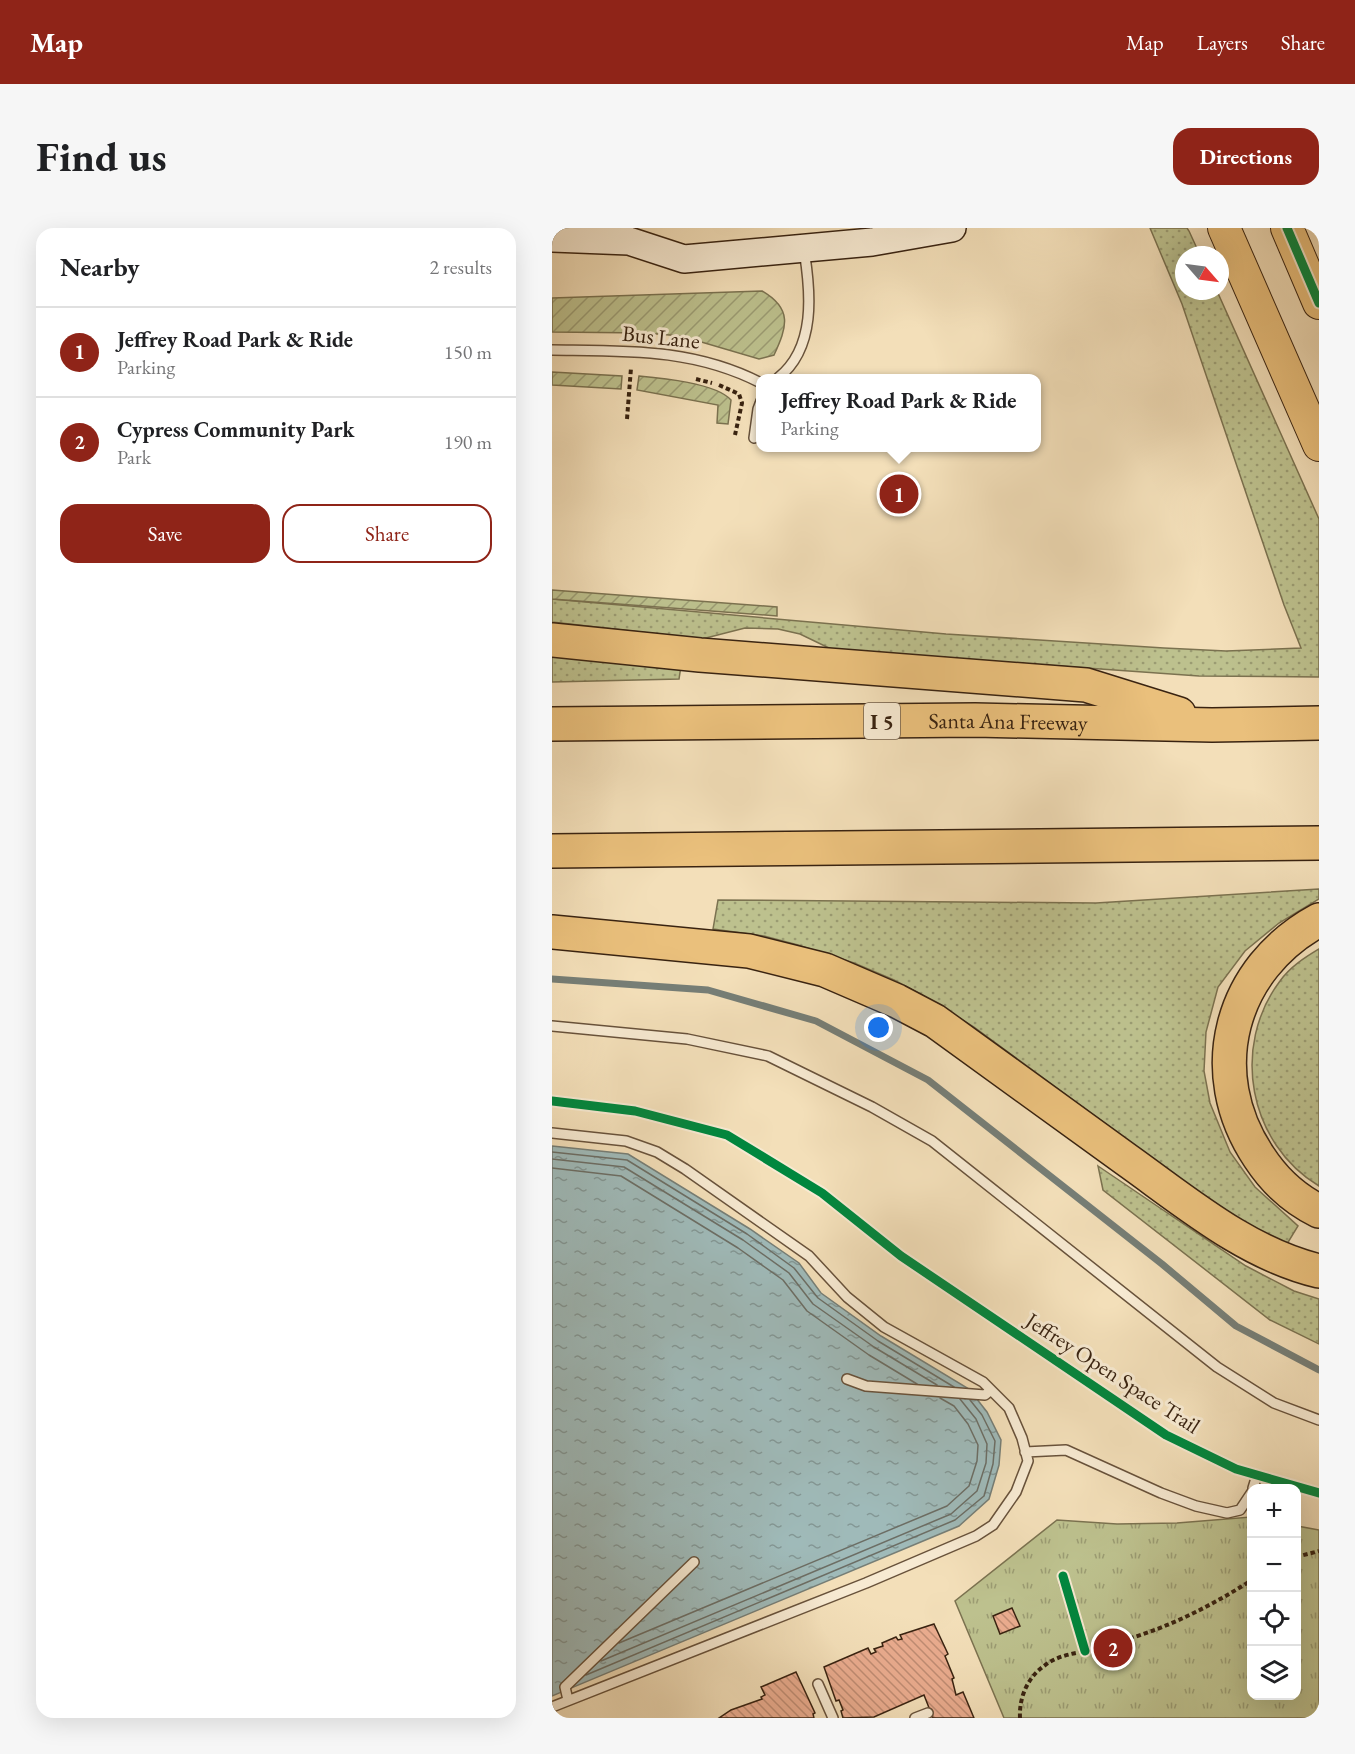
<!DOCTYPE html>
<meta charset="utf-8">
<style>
body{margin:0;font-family:"EB Garamond",serif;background:#f6f6f6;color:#202124}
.controls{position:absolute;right:18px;bottom:18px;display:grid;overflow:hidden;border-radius:12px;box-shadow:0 6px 24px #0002}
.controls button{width:54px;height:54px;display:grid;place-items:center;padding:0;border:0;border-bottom:2px solid #e0e0e0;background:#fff;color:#202124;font:30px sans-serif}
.compass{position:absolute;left:623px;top:18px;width:54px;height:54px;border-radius:50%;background:#fff;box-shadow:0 6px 24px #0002;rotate:118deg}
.you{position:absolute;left:327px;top:800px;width:21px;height:21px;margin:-15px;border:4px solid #fff;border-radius:50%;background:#1a73e8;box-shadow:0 0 0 9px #1a73e833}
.badge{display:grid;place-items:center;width:39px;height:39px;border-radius:50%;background:#8f2418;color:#fff;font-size:20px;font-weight:700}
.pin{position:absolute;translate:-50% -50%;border:3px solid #fff;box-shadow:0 2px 6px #0006}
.popup{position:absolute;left:204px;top:146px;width:285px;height:78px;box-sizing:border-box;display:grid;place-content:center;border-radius:12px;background:#fff;filter:drop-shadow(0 2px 4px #0005);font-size:20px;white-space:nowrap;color:#757577}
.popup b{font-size:22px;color:#202124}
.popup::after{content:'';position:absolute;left:50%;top:100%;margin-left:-12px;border:12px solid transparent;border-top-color:#fff}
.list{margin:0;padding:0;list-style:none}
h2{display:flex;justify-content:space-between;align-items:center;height:78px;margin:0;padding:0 24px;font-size:26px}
h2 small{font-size:20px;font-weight:400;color:#757577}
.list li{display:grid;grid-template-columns:39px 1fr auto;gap:18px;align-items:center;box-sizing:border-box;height:90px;padding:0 24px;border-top:2px solid #e0e0e0}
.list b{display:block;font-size:22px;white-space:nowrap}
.list p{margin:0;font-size:20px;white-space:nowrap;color:#757577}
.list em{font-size:20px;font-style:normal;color:#757577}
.actions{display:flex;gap:12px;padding:18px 24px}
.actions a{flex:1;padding:14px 0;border:2px solid #8f2418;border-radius:18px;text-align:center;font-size:21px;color:#8f2418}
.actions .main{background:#8f2418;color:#fff}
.icon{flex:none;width:33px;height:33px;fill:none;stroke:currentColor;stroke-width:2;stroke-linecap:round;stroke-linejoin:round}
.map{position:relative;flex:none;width:767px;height:1490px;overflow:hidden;border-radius:18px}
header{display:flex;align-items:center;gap:36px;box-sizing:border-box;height:84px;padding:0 30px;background:#8f2418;color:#fff}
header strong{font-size:28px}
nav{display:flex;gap:33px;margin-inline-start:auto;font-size:21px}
.intro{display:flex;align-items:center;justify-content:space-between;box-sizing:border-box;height:144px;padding:0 36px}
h1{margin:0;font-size:42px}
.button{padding:15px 27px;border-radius:18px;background:#8f2418;color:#fff;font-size:21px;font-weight:700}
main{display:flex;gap:36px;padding:0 36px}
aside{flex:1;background:#fff;border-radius:18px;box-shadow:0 6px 24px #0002}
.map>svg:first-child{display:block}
.grass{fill:url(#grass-dots);stroke:#7b7250;stroke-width:1.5}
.park{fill:url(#park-tufts);stroke:#7b7250;stroke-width:1.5}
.garden{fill:url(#garden-furrows);stroke:#7b7250;stroke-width:1.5}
.water{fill:url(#water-ripples);stroke:#767e76;stroke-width:1.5}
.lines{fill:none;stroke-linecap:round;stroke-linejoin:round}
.shore{stroke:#6c6e65;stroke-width:1.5}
.stream{stroke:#767e76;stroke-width:7}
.building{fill:url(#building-back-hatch);stroke:#392311;stroke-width:1.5}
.service-casing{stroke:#68523b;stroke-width:12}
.secondary-casing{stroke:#392311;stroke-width:30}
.primary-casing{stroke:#392311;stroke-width:34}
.motorway-casing{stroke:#392311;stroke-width:36}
.path{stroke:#392311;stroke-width:4;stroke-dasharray:4.5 3;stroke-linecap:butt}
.service{stroke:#f7ead2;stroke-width:9}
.secondary{stroke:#f7ead2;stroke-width:27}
.primary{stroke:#eac07c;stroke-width:32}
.motorway{stroke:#eac07c;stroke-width:33}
.cycleway-casing{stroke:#f7ead2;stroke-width:13}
.cycleway{stroke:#00873e;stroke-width:9}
.labels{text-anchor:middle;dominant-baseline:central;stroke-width:6;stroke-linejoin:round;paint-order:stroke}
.shield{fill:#f7ead2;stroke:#725f4b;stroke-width:1.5}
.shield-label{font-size:21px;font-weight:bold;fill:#392311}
.street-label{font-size:22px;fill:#392311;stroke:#f7ead2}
</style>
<header>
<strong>Map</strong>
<nav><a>Map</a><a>Layers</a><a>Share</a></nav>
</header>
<div class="intro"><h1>Find us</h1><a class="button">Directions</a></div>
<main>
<aside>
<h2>Nearby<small>2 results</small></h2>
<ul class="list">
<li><span class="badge">1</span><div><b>Jeffrey Road Park &amp; Ride</b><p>Parking</p></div><em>150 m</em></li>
<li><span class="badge">2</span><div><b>Cypress Community Park</b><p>Park</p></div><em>190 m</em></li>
</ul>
<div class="actions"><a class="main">Save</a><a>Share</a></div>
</aside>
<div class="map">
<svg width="767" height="1490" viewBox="0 0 767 1490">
<defs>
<pattern id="grass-dots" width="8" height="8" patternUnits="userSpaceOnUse" patternTransform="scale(1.5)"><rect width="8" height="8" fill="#bdc18e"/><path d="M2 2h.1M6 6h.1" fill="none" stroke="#9b9c73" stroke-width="1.8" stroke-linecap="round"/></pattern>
<pattern id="park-tufts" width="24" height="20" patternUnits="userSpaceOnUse" patternTransform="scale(1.5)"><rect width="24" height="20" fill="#bdc18e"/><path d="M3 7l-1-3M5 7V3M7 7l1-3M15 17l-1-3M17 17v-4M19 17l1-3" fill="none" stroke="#9b9c73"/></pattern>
<pattern id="garden-furrows" width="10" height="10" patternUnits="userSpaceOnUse" patternTransform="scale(1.5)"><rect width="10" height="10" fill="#bdc18e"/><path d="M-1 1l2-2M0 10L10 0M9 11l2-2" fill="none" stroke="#9b9c73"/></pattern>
<pattern id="water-ripples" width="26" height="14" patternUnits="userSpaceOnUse" patternTransform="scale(1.5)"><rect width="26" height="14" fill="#9fbab9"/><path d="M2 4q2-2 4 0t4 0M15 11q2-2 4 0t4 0" fill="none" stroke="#839795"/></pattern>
<pattern id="building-back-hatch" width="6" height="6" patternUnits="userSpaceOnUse" patternTransform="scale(1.5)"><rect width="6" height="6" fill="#eaac8f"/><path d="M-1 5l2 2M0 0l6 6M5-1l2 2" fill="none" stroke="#bf8c73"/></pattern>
</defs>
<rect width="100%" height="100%" fill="#f3dfb9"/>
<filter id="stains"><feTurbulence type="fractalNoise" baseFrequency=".00333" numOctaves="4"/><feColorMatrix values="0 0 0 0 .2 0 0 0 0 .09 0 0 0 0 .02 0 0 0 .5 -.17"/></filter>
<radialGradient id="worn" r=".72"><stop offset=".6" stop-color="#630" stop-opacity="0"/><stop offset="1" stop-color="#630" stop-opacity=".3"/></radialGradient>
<!-- grass -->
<path class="grass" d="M598 0H635L637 3 648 27H632V63H665L767 291V449L647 448 281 422 248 406 226 401 193 400 150 411 0 394V371L394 406 612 420 674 423 749 420 732 377 630 76Z
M0 428 129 438 127 451 0 454Z
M767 661V671L727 695 693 723 666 759 654 804 652 843 658 875 678 924 703 959 746 998 735 1016 675 985 422 799 370 767 342 752 302 735 246 717 212 708 161 701 166 672 544 675Z
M767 721V958C696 915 679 818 728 753 738 739 752 730 767 721Z
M546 938 694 1038 742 1063 767 1071V1116L718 1092 551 962Z"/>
<!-- park -->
<path class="park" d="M699 1289 700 1468H744L745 1298 767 1302V1490H452L403 1373 505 1292 565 1296 625 1295Z"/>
<!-- garden -->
<path class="garden" d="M210 63C241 81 235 99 222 127L207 131 129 108 94 105 0 104V70Z
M0 144 70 148 69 161 0 157Z
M87 148C109 150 164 155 179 172L176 196 165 195 166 177 85 162Z
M0 362 225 379V388L0 371Z"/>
<!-- water -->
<path class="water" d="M0 918 76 926 198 1001 247 1035 269 1065 329 1108 417 1161 435 1184 449 1212 447 1237 437 1271 407 1298 0 1468Z"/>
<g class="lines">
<!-- shore -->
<path class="shore" d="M0 924 75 932 195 1006 242 1040 266 1070 326 1113 402 1159
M0 931 72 939 191 1012 237 1045 261 1076 322 1119 385 1157
M0 940 69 948 186 1020 231 1052 255 1083 317 1127 365 1156
M67 1415 395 1278 417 1258 425 1233 426 1217 416 1196 402 1178 388 1170
M49 1433 399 1286 425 1263 434 1235 435 1216 424 1191 408 1171
M34 1447 403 1292 432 1268 441 1236 443 1213 430 1187 418 1172"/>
<!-- stream -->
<path class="stream" d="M0 751 156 762 264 793 376 852 610 1036 684 1098 767 1142"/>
</g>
<!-- building -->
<path class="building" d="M460 1380 468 1398 448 1406 441 1388Z
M382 1396 396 1426 393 1428 402 1450 400 1451 404 1467 411 1464 422 1490H381L372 1467 322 1489 291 1490 289 1483 291 1482 287 1472 284 1473 272 1439 316 1420 319 1426 324 1424 322 1421 331 1418 330 1415 344 1409 346 1412 350 1411 348 1407Z
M244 1444 263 1485 261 1486 262 1490H167L179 1482 210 1471 209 1469 213 1467 209 1459Z"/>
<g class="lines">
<defs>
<path id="service" d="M0 122C74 123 141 120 209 155
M226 150C264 120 259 65 252 22
M202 210 206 181 209 173
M0 798 135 811 216 828 320 879 380 913 665 1139 722 1175 767 1192
M0 905 74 913 105 924 133 941 257 1028 295 1069 332 1099 431 1154 457 1180 470 1210 476 1233 464 1264 441 1297 424 1308 314 1355 0 1479
M295 1151 314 1158 433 1167 439 1162
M473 1224 514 1222 609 1265 644 1278 675 1285 688 1282 700 1264
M701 1260 705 1247
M266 1456 281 1490
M16 1472 13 1459 142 1334
M363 1490 376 1485"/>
<path id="secondary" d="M0 10 77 13 132 31 320 14 400 0"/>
<path id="primary" d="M672 0 767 217
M735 0 767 75"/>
<g id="motorway">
<path d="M0 412 148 427 534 457 627 486"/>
<path id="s1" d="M0 496 423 492 660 497 767 495"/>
<path d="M0 623 767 615"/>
<path d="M767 692C678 740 650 844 707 929 722 952 742 971 767 983"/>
<path d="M0 704 197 723 273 742 345 773 383 793C447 839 511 885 575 932 634 974 695 1026 767 1043"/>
</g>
</defs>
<!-- service casing -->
<use href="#service" class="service-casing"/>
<!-- secondary casing -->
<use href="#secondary" class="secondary-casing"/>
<!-- primary casing -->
<use href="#primary" class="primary-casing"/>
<!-- motorway casing -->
<use href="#motorway" class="motorway-casing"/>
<!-- path -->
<path class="path" d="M144 151 160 155
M167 157 187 166 190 175 183 207
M75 191 79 140
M744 1329 767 1323
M468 1490C467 1470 475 1450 492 1438 507 1426 526 1425 544 1421 556 1418 568 1414 579 1410 622 1397 662 1376 700 1352"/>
<!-- service -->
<use href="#service" class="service"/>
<!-- secondary -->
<use href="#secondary" class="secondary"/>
<!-- primary -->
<use href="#primary" class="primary"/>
<!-- motorway -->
<use href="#motorway" class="motorway"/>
<defs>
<path id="cycleway" d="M735 0 767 75
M0 873 83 883 175 907 270 965 349 1028 614 1207 684 1241 767 1265
M511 1348 533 1423"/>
</defs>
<!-- cycleway casing -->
<use href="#cycleway" class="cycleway-casing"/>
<!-- cycleway -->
<use href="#cycleway" class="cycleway"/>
</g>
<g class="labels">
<!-- shield labels -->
<rect class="shield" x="312" y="475" width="36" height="36" rx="4.5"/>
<g class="shield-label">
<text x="330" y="493">I 5</text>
</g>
<!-- street labels -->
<g class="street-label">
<text transform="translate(109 109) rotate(6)">Bus Lane</text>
<text stroke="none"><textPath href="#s1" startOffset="456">Santa Ana Freeway</textPath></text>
<text transform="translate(561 1145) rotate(33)">Jeffrey Open Space Trail</text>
</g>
</g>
<rect width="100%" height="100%" filter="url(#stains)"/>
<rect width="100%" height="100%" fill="url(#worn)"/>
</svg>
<div class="controls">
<button>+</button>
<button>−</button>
<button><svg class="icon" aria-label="locate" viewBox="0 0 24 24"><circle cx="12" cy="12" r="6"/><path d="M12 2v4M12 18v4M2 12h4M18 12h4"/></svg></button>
<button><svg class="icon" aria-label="layers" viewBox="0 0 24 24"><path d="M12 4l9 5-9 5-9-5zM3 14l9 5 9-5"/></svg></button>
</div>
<svg class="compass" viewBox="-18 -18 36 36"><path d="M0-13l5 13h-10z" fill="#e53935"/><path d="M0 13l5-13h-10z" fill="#757577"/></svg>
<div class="you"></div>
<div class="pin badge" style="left:347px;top:266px">1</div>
<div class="popup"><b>Jeffrey Road Park &amp; Ride</b>Parking</div>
<div class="pin badge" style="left:561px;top:1420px">2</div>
</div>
</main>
